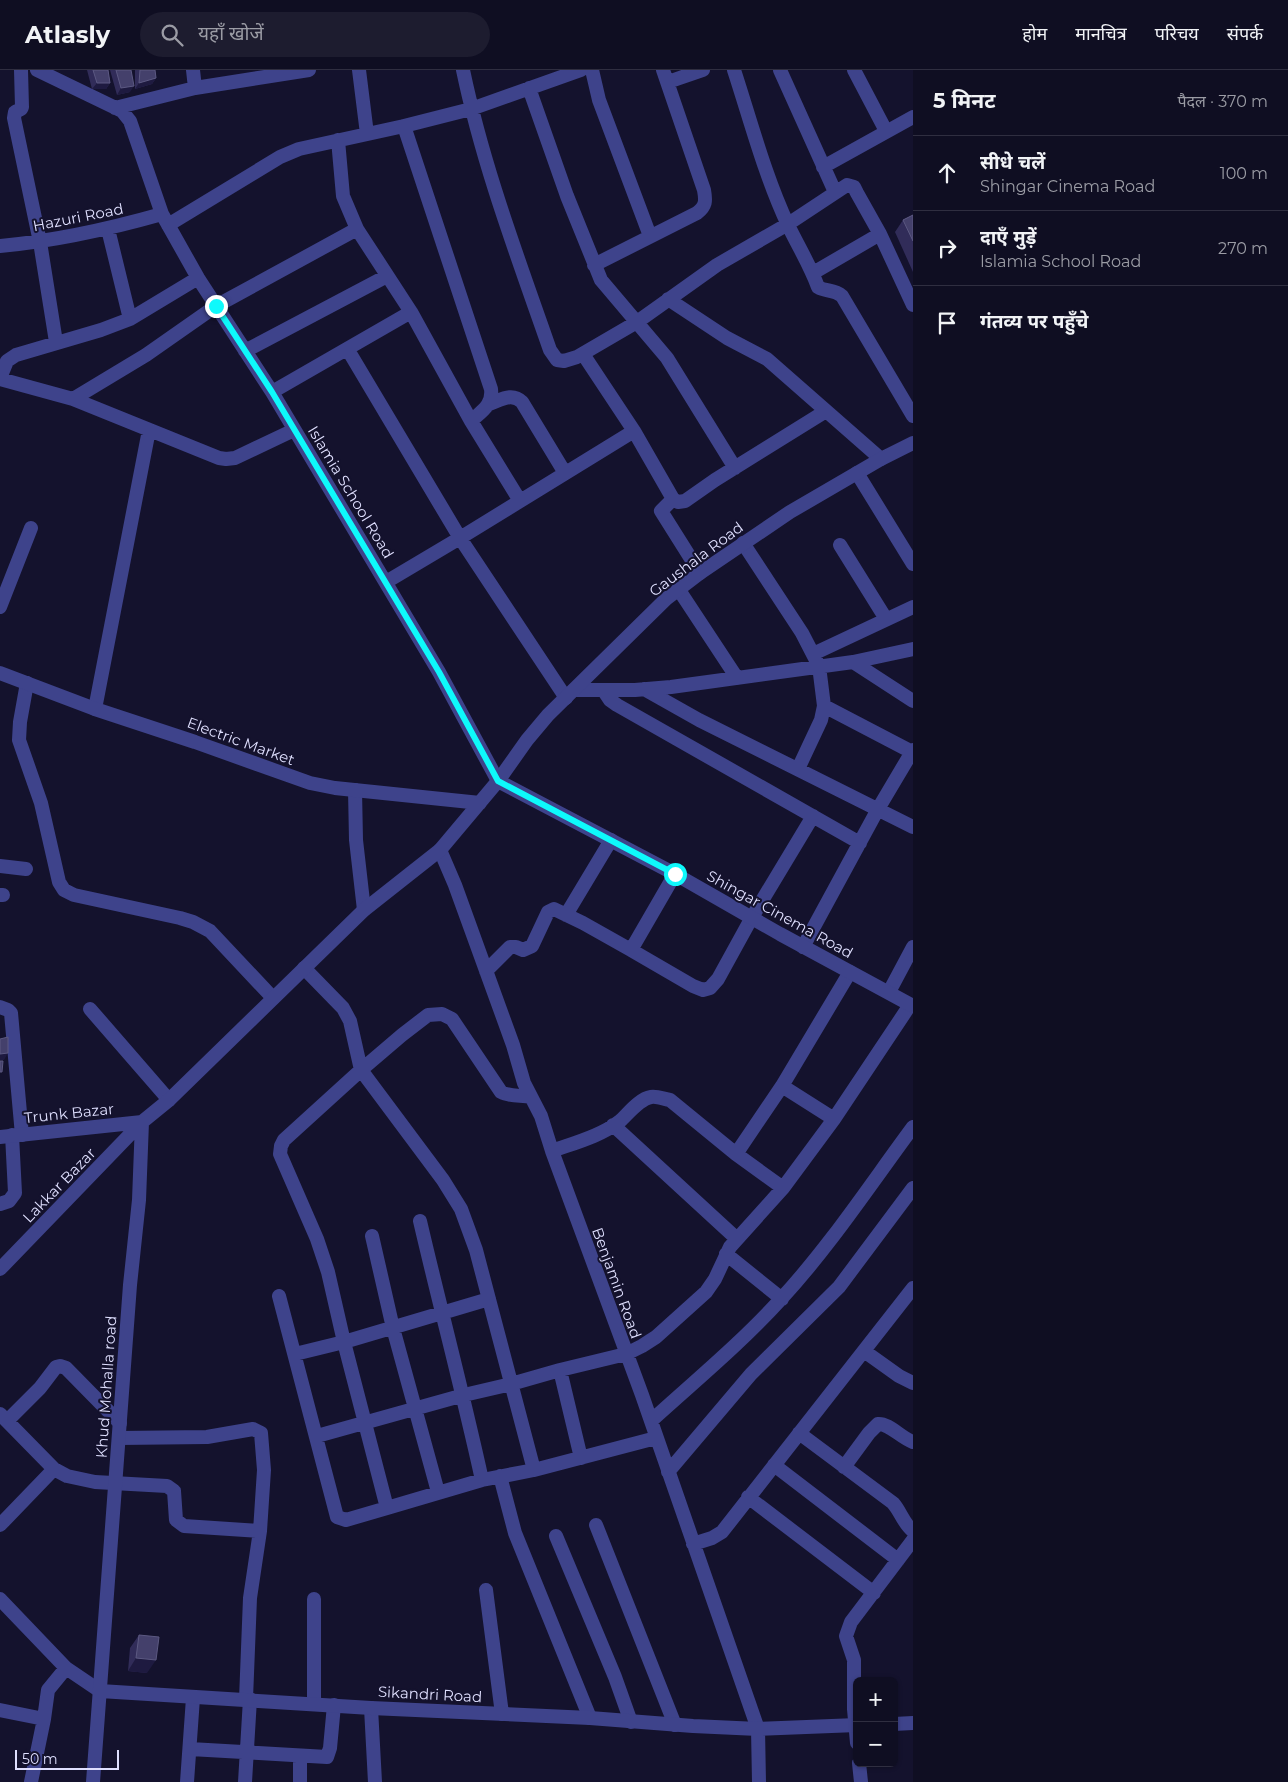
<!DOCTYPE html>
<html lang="hi">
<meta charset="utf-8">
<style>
body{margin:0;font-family:Montserrat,"Noto Sans Devanagari",sans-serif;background:#1d1c2f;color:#f1f3f6}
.controls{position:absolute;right:15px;bottom:15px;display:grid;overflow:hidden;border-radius:8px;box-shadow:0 1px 4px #0004}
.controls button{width:45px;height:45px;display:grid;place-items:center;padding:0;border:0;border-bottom:1px solid #2f2e40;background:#0f0e22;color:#f1f3f6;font:25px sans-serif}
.scale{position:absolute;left:15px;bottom:12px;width:104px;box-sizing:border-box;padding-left:5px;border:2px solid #dfdffe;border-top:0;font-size:14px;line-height:18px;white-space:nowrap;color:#dfdffe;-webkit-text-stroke:4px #14122d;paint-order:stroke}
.stop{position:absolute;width:15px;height:15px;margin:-11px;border:4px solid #0ef9fb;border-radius:50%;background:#fff}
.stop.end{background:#0ef9fb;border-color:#fff;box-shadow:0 1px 5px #0008}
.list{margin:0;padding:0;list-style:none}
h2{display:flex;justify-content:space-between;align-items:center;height:65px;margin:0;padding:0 20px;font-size:21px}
h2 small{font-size:16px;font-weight:400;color:#9b9ca5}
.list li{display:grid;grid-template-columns:32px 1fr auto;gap:15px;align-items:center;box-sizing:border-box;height:75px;padding:0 20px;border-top:1px solid #2f2e40}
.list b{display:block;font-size:19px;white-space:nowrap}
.list p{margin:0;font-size:16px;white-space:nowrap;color:#9b9ca5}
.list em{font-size:16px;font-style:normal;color:#9b9ca5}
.icon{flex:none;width:28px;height:28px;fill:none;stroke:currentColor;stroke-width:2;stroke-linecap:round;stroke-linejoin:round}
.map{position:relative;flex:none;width:913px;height:1712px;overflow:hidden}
header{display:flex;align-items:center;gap:30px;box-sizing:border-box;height:70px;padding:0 25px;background:#0f0e22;border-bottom:1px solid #2f2e40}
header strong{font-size:24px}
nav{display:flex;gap:28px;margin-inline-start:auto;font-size:18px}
.search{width:350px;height:45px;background:#1d1c2f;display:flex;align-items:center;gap:12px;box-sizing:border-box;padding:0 18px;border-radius:28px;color:#9b9ca5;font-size:19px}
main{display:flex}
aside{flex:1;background:#0f0e22}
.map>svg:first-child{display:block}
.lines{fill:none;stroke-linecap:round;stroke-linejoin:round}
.minor{stroke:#3e438b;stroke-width:14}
.tertiary{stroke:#3e438b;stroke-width:14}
.wall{fill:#312c59}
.shaded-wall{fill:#1e1a40}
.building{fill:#44406b;stroke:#5c5982}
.route{stroke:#0ef9fb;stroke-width:6}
.labels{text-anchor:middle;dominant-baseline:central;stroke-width:4;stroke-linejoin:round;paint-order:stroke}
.street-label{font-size:15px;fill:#dfdffe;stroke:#14122d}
</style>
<header>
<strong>Atlasly</strong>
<div class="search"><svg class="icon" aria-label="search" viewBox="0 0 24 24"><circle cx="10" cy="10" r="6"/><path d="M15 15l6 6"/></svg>यहाँ खोजें</div>
<nav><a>होम</a><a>मानचित्र</a><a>परिचय</a><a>संपर्क</a></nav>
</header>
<main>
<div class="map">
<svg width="913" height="1712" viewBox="0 0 913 1712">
<rect width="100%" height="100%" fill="#14122d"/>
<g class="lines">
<!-- minor -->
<path class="minor" d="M21 0 22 37 21 39 15 42 14 48 40 172 56 272
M37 0 122 41 130 51 162 144 198 208 272 322 439 602 498 711
M193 0 195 18
M359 0 367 64
M463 0C483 96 518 188 550 280L557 290 564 291 577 287 637 252 717 195 788 154 847 115 854 117 857 123 880 164 913 235
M592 0 599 30 650 166
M734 0C751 52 765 106 788 155 798 176 810 195 818 217 826 222 834 219 842 226L913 346
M780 0 835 122
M854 0 886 61
M668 12 703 0
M529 18 567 126 601 210 667 288 735 398
M115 38 195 18 309 0
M404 56 491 319C493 335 482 341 471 351
M338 70 343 126 357 159 411 242 471 351 520 431
M823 97 913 47
M168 155 280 87 299 79 404 56 471 39 581 0
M108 159 130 249
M0 176C55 171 109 159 162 144
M594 195 697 143C706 136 706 131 704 120L663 0
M813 203 880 164
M668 229 727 268 767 289 881 389
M348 280 460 468 566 628
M245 281 387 206
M583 284 634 361 673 429 678 432 685 431 715 410 826 341
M0 308 7 291 16 285 101 260 130 249 198 208
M0 309 73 329 219 388 226 389 235 388 294 360
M272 322 411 242
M73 329 146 285 216 236 357 159
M489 334C501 330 512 322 522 332L565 403
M857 403 913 494
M673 429 661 441 700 503
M743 473 802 563 819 596 824 636 821 650 798 699
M840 475 886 549
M386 512 460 468 634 361
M679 520 737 608
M0 537 31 458
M813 584 913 537
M853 592 913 631
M27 613 20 652 19 670 41 733 59 812 64 820 74 825 180 848 193 852 210 861 273 928
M644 619 699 650 913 757
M574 620H635L671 617 853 592 913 579
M604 621 610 630 617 635 860 773
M824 636 912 682
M95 639 149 360
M355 720 356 770 364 840
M440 780 455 815 513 975 524 1013 541 1046 552 1081 642 1325 758 1659
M0 796 26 799
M0 825H3
M566 845 611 770
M803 877 878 739 913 680
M631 880 693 916 703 920 710 918 718 909 751 849 813 746
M304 898 343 938 350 951 361 1000 443 1110 461 1139 476 1180 534 1400
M486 901 510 877H516L523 880 532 876 548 842 554 839 583 853 631 880 675 804
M889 922 913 877
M0 937 8 940 11 943 22 1065
M90 939 169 1030
M782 1016 834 1049
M531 1027C521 1025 510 1027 501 1022L452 949 442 944 428 945 402 965 361 1000 284 1070 281 1076 280 1084 317 1169 328 1202 344 1272 387 1438 482 1410 534 1400 656 1368
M613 1055 737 1169
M552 1081C574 1073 601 1066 620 1051 628 1044 639 1029 651 1027 657 1026 664 1029 670 1030L736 1084 783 1118
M736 1084 782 1016 850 902
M0 1134 9 1131 15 1123 12 1065
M420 1151C440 1237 463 1323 482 1410
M372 1166 393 1258 438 1422
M726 1184 782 1229
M279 1226 337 1447 346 1450 387 1438
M864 1281 899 1306 913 1313
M295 1284 344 1272 489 1229
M560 1300 581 1388
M0 1344 54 1399 67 1406 95 1412 167 1416 174 1421 176 1450 184 1456 260 1461
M7 1351 40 1318 56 1297 60 1296 66 1298 120 1353
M651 1351C695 1311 741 1273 781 1229 830 1176 870 1115 913 1057
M799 1363 893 1433C901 1442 903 1453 913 1461
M317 1366 464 1325 511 1314 560 1300 626 1284 642 1276 656 1267 706 1222 715 1209 730 1177 783 1118 834 1049 910 935
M119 1368 207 1367 253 1359 261 1363 264 1400 260 1461 250 1528 246 1629
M774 1395 898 1490
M844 1397 869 1363 878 1354C889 1353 901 1368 913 1372
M668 1402 751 1304 839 1217 913 1118
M500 1406 515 1463 590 1648
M748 1427 874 1523
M0 1455 54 1399
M596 1455 675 1655
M556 1466 615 1607 631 1652
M693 1474 712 1468 722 1462 913 1218
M486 1520 502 1644
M0 1529 66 1598 100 1621
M314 1634V1529
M371 1638 375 1712
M0 1640 44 1649 48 1620 66 1598
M857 1673 854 1639V1590L846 1566 851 1552 913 1470
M190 1679 327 1687 330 1678 334 1635
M859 1693 861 1712
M31 1712 44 1649
M187 1712 193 1628
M245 1712 250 1629
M300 1712V1686"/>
<!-- tertiary -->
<path class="tertiary" d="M0 603 95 639 195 672 310 713 335 718 480 733
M498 711 675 804 780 864 913 936
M0 1067 142 1052
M0 1199 142 1052 169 1030 364 840 440 780 498 711 527 670 548 645 666 529 700 503 790 442 881 389 913 373
M100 1621 371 1638 590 1648 693 1656 758 1659 857 1655
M894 1654 913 1653
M758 1659 759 1712
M93 1712 130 1215 139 1130 142 1052"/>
</g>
<!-- wall -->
<path class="wall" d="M87 0H108L110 13 106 19H92Z
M110 0H131L130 22 117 25Z
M135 0H155L156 8 152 14 135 19Z
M913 145V202L895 162 903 150Z
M139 1565 147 1603 128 1601 130 1578Z"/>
<!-- shaded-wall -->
<path class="shaded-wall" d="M156 8 152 14 135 19 139 13Z
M97 13H110L106 19H92Z
M134 16 130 22 117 25 121 18Z
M8 983 4 990H0V984Z
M136 1588 156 1590 147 1603 128 1601Z"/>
<!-- building -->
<path class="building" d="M93 0H108L110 13H97Z
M116 0H131L134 16 121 18Z
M140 0H155L156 8 139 13Z
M913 145V171L903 150Z
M8 967V983L0 984V969Z
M0 991H3L2 1002H0Z
M139 1565 159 1567 156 1590 136 1588Z"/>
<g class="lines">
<!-- route -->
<path class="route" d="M216 236 272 322 439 602 498 711 675 804"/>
</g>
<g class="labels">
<!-- street labels -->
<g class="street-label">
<text transform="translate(78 147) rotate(-11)">Hazuri Road</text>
<text transform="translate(351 422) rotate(59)">Islamia School Road</text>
<text transform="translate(696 489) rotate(-37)">Gaushala Road</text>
<text transform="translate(241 671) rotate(20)">Electric Market</text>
<text transform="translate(780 844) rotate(29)">Shingar Cinema Road</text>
<text transform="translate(69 1043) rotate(-6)">Trunk Bazar</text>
<text transform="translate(59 1115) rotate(-46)">Lakkar Bazar</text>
<text transform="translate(617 1213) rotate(70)">Benjamin Road</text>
<text transform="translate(106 1317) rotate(-86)">Khud Mohalla road</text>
<text transform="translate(430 1624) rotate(3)">Sikandri Road</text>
</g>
</g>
</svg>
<div class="controls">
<button>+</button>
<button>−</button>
</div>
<div class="scale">50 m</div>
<div class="stop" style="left:675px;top:804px"></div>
<div class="stop end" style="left:216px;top:236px"></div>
</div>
<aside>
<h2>5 मिनट<small>पैदल · 370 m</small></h2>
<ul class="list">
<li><svg class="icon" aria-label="ahead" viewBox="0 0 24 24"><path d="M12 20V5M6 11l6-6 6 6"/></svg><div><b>सीधे चलें</b><p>Shingar Cinema Road</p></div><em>100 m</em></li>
<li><svg class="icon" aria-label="right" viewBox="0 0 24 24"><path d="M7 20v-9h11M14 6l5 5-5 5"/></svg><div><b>दाएँ मुड़ें</b><p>Islamia School Road</p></div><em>270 m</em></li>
<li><svg class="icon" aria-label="arrive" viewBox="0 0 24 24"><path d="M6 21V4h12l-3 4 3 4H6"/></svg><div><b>गंतव्य पर पहुँचे</b></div></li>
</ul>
</aside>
</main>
